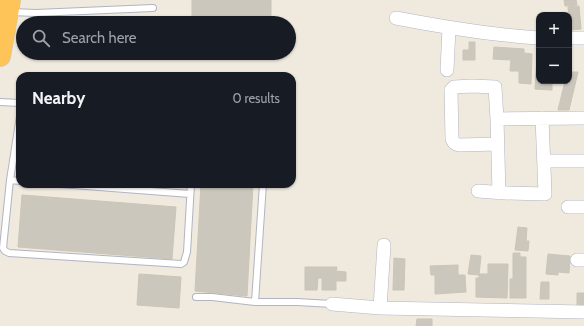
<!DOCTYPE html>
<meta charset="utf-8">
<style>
body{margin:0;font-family:Cabin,sans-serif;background:#20242c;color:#f1f3f6}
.controls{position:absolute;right:12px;top:12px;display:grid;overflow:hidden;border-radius:8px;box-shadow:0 1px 3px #0004}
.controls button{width:36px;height:36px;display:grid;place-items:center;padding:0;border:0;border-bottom:1px solid #363941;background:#171b24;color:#f1f3f6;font:20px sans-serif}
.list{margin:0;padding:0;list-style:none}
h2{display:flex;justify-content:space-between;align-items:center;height:52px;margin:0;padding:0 16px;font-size:17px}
h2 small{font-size:13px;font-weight:400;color:#9ea1a6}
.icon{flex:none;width:22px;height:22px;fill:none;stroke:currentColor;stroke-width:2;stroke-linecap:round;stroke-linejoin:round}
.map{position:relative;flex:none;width:584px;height:326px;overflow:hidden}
.search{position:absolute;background:#171b24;box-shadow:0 1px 3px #0004;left:16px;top:16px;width:280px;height:44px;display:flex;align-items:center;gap:10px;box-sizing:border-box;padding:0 14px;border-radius:22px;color:#9ea1a6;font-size:15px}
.panel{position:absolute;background:#171b24;box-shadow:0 1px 3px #0004;left:16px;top:72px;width:280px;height:116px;border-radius:12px}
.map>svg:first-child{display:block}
.building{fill:#cbc7bd;stroke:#cbc5b7}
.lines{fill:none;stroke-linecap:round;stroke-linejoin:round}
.service-casing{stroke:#b2b4c2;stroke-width:8}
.minor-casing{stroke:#b2b4c2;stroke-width:14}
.trunk-casing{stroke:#c8c8c8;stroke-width:22}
.service{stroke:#fff;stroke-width:6}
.minor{stroke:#fff;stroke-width:13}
.trunk{stroke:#fec458;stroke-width:21}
</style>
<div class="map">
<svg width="584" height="326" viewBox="0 0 584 326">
<rect width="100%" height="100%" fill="#efe9de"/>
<!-- building -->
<path class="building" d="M192 0H271V23H192Z
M564 0H576L577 5 565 6Z
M579 6 581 29 570 30 568 7Z
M469 42H475V60H463V50H469Z
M494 47 524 49V53L532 54 531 84 519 83V71H510L511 60 493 59Z
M537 57 539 58V81H552V90L535 89Z
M569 72H578L569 110H558L565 81H569Z
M201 184H253L247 296 195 291Z
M22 195 176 207 172 259 18 247Z
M518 227 527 228 526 241H529L528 251 515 250Z
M513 253H520V257H526V298H510V279H513Z
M548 254 570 256 569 273 558 272V275L546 274Z
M471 255 481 256 479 275 468 274Z
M394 258 405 259 404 290H393Z
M488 264H508L507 298 476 297V278H479V274H488Z
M458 265V275H465L466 292 435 294V275H431L430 266Z
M305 267H337L336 271 346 272V281H336V290H322V278H318L317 290H305Z
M139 274 181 277 179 308 137 305Z
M541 282H549V299H540Z
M577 293H584V311H577Z
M417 319H432V326H416Z"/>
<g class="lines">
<defs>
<path id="service" d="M11 12 36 13 153 8
M0 102 20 103
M20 116 10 180 3 248 5 251 9 253 181 264 184 262 187 252 191 184
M10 180 20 181
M60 184 190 194
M196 297H212L255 302H297L332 304
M255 302 263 184"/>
<path id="minor" d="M396 18C443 27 491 35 539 38
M569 38H584
M447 70 449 28
M497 119 499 193
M498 144 459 145C455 144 454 143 452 139L451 90 454 87 472 86 495 87 497 119 584 118
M545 161H584
M478 191 505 193 545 194V193L542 118
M568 207H584
M577 260H584
M332 304 380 308 584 312
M380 308 384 245"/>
<path id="trunk" d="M0 56 10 0"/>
</defs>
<!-- service casing -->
<use href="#service" class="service-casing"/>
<!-- minor casing -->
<use href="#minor" class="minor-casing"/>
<!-- trunk casing -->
<use href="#trunk" class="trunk-casing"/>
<!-- service -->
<use href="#service" class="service"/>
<!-- minor -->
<use href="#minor" class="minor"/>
<!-- trunk -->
<use href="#trunk" class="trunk"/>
</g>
</svg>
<div class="controls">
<button>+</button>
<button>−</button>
</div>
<div class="search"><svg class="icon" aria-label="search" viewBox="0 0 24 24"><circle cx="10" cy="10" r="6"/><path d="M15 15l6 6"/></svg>Search here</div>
<section class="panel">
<h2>Nearby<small>0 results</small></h2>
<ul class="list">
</ul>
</section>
</div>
